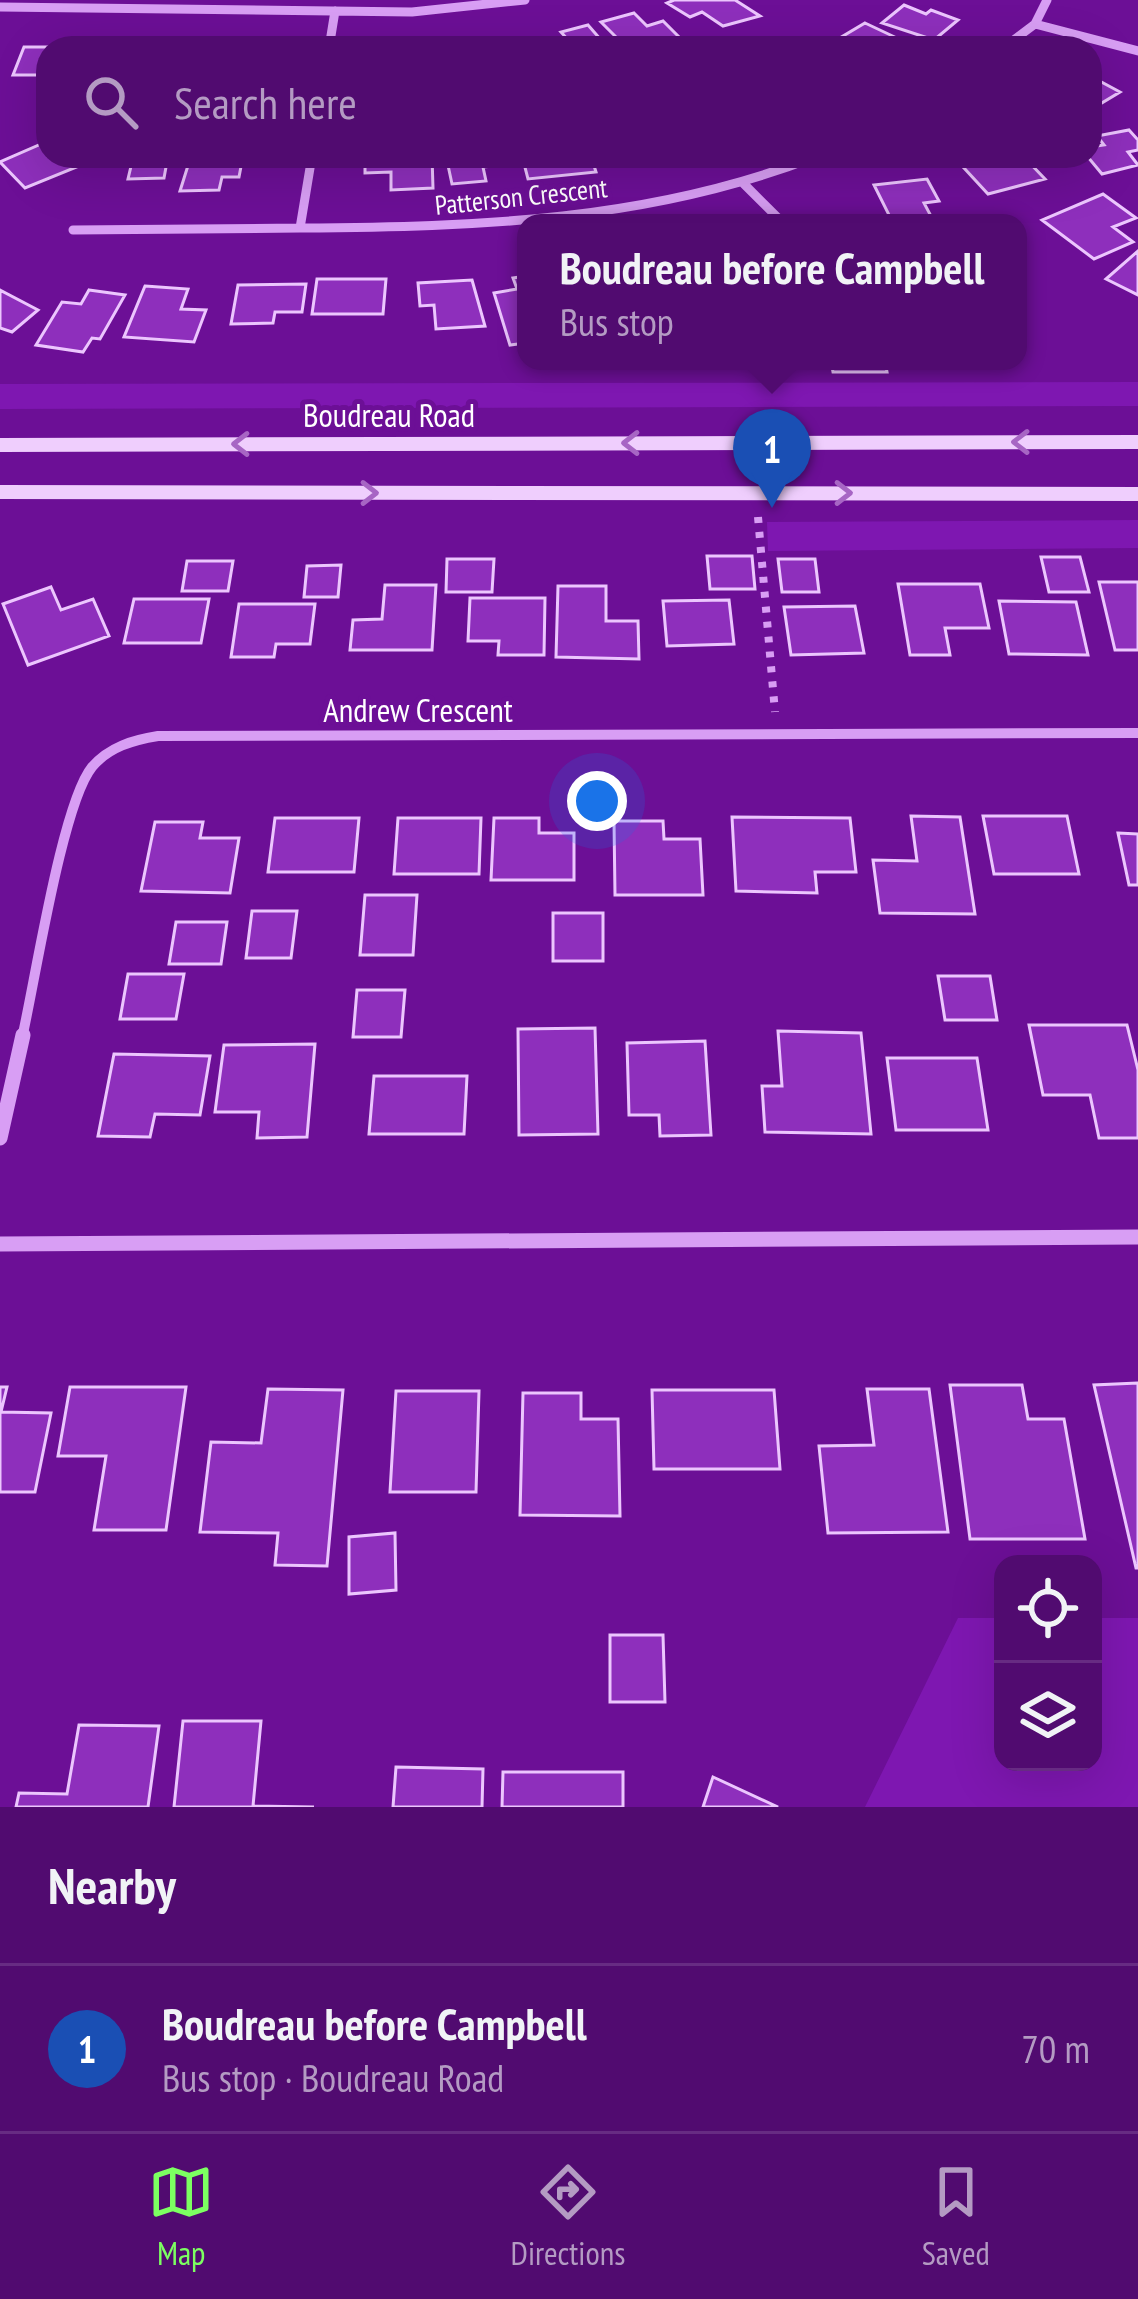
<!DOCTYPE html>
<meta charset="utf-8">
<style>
body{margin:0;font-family:"PT Sans Narrow",sans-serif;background:#571475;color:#f1f3f6}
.controls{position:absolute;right:36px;bottom:36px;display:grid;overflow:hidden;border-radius:24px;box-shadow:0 12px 48px #0002}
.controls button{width:108px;height:108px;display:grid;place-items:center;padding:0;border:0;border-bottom:3px solid #672b83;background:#510b70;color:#f1f3f6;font:60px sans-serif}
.you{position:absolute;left:597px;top:801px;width:42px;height:42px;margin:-30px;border:9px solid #fff;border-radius:50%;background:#1a73e8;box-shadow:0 0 0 18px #1a73e833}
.badge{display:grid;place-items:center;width:78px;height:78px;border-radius:50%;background:#7cff61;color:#fff;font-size:39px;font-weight:700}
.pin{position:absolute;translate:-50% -99px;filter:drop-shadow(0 3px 6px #0008)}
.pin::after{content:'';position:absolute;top:63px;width:42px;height:36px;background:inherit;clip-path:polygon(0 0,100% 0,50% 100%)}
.popup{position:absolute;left:517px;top:214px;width:510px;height:156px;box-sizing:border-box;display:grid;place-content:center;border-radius:24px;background:#510b70;filter:drop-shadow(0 3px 9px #0005);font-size:39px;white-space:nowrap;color:#b49bc3}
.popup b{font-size:45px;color:#f1f3f6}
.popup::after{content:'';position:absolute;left:50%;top:100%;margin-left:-24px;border:24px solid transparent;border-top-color:#510b70}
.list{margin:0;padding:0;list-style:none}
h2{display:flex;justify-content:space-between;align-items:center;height:156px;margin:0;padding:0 48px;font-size:51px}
h2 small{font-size:39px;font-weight:400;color:#b49bc3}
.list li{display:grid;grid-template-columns:78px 1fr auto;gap:36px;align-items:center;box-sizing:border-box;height:168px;padding:0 48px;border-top:3px solid #672b83}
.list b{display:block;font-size:45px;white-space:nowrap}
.list p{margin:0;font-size:39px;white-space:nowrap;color:#b49bc3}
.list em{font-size:39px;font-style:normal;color:#b49bc3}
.icon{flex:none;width:66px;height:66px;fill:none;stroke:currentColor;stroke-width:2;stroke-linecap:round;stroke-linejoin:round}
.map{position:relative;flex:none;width:1138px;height:1807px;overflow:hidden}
.search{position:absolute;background:#510b70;box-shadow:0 12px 48px #0002;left:36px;right:36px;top:36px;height:132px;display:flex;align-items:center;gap:30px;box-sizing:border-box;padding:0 42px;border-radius:36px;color:#b49bc3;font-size:45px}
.sheet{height:324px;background:#510b70}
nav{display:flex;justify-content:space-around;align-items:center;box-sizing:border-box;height:168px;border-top:3px solid #672b83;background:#510b70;font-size:33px;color:#b49bc3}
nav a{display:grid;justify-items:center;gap:6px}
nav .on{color:#7cff61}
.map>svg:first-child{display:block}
.green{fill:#7e17b1}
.building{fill:#8e2fbc;stroke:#ecc6fe;stroke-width:3}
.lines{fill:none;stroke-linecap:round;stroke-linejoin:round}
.path{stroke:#d89ef4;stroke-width:8;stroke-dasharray:6 9;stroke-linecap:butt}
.street-far2{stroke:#d89ef4;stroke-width:9}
.street-far1{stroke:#d89ef4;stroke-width:10}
.street{stroke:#d89ef4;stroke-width:15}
.secondary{fill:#efcefd;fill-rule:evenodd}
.oneway{stroke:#a765c4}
.labels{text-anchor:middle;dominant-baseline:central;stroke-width:10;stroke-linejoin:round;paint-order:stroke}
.far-street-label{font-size:27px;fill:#fff;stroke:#6c0f96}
.street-label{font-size:33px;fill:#fff;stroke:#6c0f96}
</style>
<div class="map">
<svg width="1138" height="1807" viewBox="0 0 1138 1807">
<rect width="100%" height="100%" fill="#6c0f96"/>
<!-- green -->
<path class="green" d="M1138 382V406L0 409V384Z
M1138 520V548L768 551 767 522Z
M958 1618H1003V1762H1093V1618H1138V1807H865Z"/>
<!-- building -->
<path class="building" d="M674 0H735L760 16 723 26 702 12 690 17 667 3Z
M904 5 926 14 931 10 958 20 934 40 882 23Z
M634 13 647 26 663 21 686 44 627 48 601 22Z
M865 23 918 48 828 45Z
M588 25 608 48H565L561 44 570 42 561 32Z
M24 47H52L42 75H13Z
M1090 78 1092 77 1120 92 1090 110Z
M1129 130 1138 140V150L1128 152 1138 165 1102 174 1087 156 1090 147 1104 145 1097 136Z
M48 141V156H76L84 164 25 188 0 162Z
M102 156H168L164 178 128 179 132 162 101 163Z
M191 156H243L239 177H222L219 190 180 191Z
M365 156H432L433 188 391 190V172L365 173Z
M446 156H502L504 165 483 167 486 181 452 184Z
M522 156H591L596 172 528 179Z
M953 156 1001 160 1023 156 1045 179 988 194Z
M927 179 939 201 924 203 933 220 893 223 874 185Z
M1103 194 1136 218 1113 227 1133 242 1094 259 1042 220Z
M1138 251V295L1106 279Z
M526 276V343L510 345 494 293 517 289 513 278Z
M317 279H386L383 314H312Z
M472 280 485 326 436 329 434 305 420 306 418 283Z
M306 284 302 312H275L273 323 231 324 238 285Z
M145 286 188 289 181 309 206 310 194 342 124 337Z
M0 290 38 310 12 332 0 328Z
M89 290 125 295 100 339 92 338 83 352 36 345 62 302 81 304Z
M831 361H885L887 372H833Z
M707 556H752L755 589H710Z
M1041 557H1080L1089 592H1049Z
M447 559H494L492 592H446Z
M778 559H815L819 592H782Z
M187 561H233L228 591H182Z
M341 565 338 597H304L307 566Z
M1099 582H1138V650H1115Z
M898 584H980L989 628H945L950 655H910Z
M385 585H436L432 650H350L353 620 382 619Z
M558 586H606V621H638L639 659 556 657Z
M51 587 61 610 93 599 109 636 28 665 3 604Z
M470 598H545L544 655H498L499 641H468Z
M134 599H209L201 643H124Z
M729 600 734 644 667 646 663 601Z
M999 601 1076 602 1088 655 1009 654Z
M239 604H315L310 644H276L274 657H231Z
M855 606 864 653 791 655 784 607Z
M911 816 960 817 975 914 880 913 873 860 917 861Z
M983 816H1067L1079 874H994Z
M732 817 850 818 856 872H815L817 893 736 891Z
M275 818H359L354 872H268Z
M398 818H481L479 874H394Z
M494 818H539V833H574V880H491Z
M614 821H663L664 839H700L703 895H615Z
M155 822H203L200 838H239L230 893 141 891Z
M1118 833 1138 834V885H1129Z
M365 895H417L413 955H360Z
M252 911H297L291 958H246Z
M553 913H603V961H553Z
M176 922H227L221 964H169Z
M128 974H184L176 1019H120Z
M938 976H990L997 1020H945Z
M357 990H405L401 1037H353Z
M1029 1025H1127L1138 1070V1138H1099L1090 1095H1043Z
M595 1028 598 1134 519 1135 518 1029Z
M778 1031 861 1033 871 1134 765 1132 762 1086H782Z
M705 1041 711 1135 660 1136 659 1115H629L627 1043Z
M315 1044 307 1137 257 1138 259 1112H215L224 1045Z
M114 1054 210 1056 200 1115 155 1114 150 1137 98 1136Z
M887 1058H977L988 1130H896Z
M374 1076H467L464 1134H369Z
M1138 1383V1568H1136L1094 1385Z
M950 1385H1022L1028 1419H1064L1085 1539H970Z
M0 1387H7L1 1412 51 1413 35 1492H0Z
M70 1387H186L166 1530H94L106 1456H58Z
M268 1389 343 1390 327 1566 275 1565 278 1533 200 1532 211 1442 261 1443Z
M867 1389H929L948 1532 828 1533 819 1446 874 1445Z
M652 1390H774L780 1469H654Z
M396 1391H479L476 1492H390Z
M523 1393H581V1419H618L620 1516 520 1515Z
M395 1533 396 1590 349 1594V1537Z
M610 1635H663L665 1702H610Z
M183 1721H261L253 1806 314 1807H174Z
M79 1725 159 1726 148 1807H16L19 1793 67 1794Z
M396 1767 483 1769 482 1807H393Z
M503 1772H623V1807H502Z
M713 1777 778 1807H703Z"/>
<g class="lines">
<!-- path -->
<path class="path" d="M758 517 775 712"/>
<!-- street-far2 -->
<path class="street-far2" d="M0 7 412 12 525 0
M1035 24 1138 51
M329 48 335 11
M1003 48 1035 24 1047 0
M312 156 300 228C477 227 651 221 817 156
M744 184 783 223
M73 230 300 228"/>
<!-- street-far1 -->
<path class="street-far1" d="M22 1038C35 982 62 804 92 767 109 747 133 740 158 736L1138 733"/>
<!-- street -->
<path class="street" d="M0 1138 23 1035
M0 1244 1138 1237"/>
<!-- secondary -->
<path class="secondary" d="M1138 435V449L0 452V438Z
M0 485 1138 487V501L0 499Z"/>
</g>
<!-- one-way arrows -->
<defs><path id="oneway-chevron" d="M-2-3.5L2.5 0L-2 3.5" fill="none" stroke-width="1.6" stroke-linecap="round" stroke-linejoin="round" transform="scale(3)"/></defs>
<g class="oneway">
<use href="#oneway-chevron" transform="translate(1021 442) rotate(180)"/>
<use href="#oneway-chevron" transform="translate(631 443) rotate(180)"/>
<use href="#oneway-chevron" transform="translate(241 444) rotate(180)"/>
<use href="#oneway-chevron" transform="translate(369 493)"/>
<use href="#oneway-chevron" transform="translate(843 493)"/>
</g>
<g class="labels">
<!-- far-street labels -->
<g class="far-street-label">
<text transform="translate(521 196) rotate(-6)">Patterson Crescent</text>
</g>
<!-- street labels -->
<g class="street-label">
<text x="389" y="414">Boudreau Road</text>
<text x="418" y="709">Andrew Crescent</text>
</g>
</g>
</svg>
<div class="controls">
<button><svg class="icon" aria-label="locate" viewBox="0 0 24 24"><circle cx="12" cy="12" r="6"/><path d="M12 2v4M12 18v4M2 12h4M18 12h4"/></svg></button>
<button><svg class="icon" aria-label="layers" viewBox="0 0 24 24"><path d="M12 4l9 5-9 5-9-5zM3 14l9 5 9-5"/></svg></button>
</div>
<div class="you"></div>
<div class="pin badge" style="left:772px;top:508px;background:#1a4fb4">1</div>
<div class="popup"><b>Boudreau before Campbell</b>Bus stop</div>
<div class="search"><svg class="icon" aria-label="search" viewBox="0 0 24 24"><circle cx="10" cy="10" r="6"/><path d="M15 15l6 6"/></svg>Search here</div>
</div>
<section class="sheet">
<h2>Nearby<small></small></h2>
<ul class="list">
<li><span class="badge" style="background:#1a4fb4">1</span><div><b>Boudreau before Campbell</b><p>Bus stop · Boudreau Road</p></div><em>70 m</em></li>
</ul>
</section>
<nav>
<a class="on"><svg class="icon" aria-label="map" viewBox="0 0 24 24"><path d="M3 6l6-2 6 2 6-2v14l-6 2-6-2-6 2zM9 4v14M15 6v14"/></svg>Map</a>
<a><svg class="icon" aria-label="directions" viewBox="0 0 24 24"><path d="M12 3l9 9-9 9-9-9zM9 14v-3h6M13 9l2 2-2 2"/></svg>Directions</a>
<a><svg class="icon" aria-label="saved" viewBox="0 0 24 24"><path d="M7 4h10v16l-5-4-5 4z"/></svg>Saved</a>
</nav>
